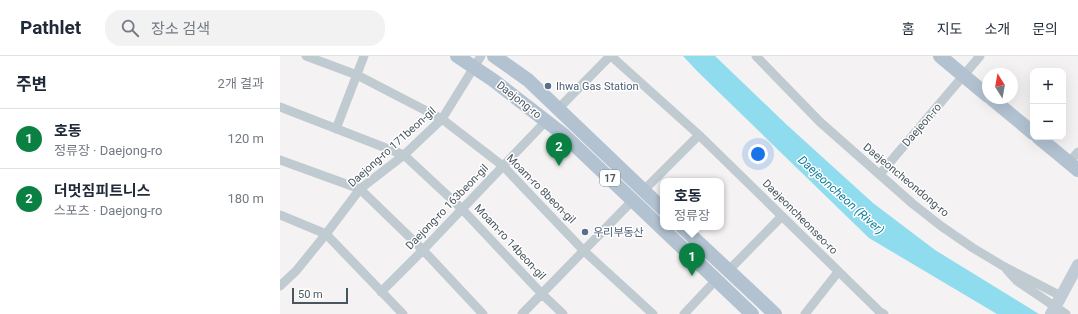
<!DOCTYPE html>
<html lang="ko">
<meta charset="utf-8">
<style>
body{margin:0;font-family:Roboto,"Noto Sans KR",sans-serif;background:#f2f2f3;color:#1f2937}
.controls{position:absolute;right:12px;top:12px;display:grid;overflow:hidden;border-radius:8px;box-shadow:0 4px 16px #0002}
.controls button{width:36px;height:36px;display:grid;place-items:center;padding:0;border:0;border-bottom:1px solid #e0e1e3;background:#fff;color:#1f2937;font:20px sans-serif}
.compass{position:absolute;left:702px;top:12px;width:36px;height:36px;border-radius:50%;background:#fff;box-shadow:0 4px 16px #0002;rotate:349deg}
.scale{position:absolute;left:12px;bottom:10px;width:56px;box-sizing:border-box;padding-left:4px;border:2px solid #495660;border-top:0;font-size:11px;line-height:14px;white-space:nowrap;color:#495660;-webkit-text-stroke:3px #fff;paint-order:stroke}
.you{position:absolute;left:478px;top:98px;width:14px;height:14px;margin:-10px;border:3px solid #fff;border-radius:50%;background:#1a73e8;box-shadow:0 0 0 6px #1a73e833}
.badge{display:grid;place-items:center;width:26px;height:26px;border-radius:50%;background:#0b8043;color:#fff;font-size:13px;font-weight:700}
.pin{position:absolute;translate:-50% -33px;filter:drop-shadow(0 1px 2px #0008)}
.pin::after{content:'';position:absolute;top:21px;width:14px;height:12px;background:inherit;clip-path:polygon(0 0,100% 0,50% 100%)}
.popup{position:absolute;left:380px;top:122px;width:64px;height:52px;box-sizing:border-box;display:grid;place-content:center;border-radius:8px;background:#fff;filter:drop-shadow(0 1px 3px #0005);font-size:13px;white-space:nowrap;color:#747a83}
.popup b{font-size:15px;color:#1f2937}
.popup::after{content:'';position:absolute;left:50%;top:100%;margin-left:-8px;border:8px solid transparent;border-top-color:#fff}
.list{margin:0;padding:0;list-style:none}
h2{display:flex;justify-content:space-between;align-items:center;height:52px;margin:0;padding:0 16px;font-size:17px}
h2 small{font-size:13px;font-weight:400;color:#747a83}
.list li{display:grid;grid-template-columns:26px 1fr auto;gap:12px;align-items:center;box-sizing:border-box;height:60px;padding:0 16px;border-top:1px solid #e0e1e3}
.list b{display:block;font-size:15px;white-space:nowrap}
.list p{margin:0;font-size:13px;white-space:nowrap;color:#747a83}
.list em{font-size:13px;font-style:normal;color:#747a83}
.icon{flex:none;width:22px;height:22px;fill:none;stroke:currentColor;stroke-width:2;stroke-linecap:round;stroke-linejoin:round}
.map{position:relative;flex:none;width:798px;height:258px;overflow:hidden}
header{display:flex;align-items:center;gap:24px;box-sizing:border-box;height:56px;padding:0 20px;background:#fff;border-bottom:1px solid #e0e1e3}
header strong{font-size:19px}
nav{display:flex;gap:22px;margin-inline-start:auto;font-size:14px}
.search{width:280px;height:36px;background:#f2f2f3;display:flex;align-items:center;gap:10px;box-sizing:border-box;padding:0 14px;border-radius:16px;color:#747a83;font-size:15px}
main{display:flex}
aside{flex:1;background:#fff}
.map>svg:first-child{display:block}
.water{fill:#8edcee}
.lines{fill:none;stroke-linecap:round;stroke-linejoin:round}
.minor{stroke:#c0cad1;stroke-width:9}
.secondary{stroke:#c0cbd5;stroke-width:12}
.primary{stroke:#b2c2d1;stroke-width:14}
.secondary-bridge{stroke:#c0cbd5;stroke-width:12}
.service-dot{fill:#5c6f8a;stroke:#fff;stroke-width:1.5}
.labels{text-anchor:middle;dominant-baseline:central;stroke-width:3;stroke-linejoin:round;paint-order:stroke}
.shield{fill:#fff;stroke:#808990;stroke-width:1}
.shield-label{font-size:10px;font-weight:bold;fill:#495660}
.service-label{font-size:11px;fill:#4e5e75;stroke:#fff;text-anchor:start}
.street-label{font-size:11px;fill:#495660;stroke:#fff}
.water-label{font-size:12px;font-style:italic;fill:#0b7f9a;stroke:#fff}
</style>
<header>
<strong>Pathlet</strong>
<div class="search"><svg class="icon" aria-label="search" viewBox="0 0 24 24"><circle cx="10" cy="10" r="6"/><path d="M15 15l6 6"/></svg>장소 검색</div>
<nav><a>홈</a><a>지도</a><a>소개</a><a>문의</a></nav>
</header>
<main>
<aside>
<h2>주변<small>2개 결과</small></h2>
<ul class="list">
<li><span class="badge">1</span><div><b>호동</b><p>정류장 · Daejong-ro</p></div><em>120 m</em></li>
<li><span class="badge">2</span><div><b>더멋짐피트니스</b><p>스포츠 · Daejong-ro</p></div><em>180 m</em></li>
</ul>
</aside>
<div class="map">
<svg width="798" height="258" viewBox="0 0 798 258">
<rect width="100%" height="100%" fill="#f4f2f2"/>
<!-- water -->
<path class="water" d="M403 0H435L507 69 593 147 655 194 759 258H717L589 182 418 16Z"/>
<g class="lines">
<!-- minor -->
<path class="minor" d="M26 0 77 19 162 63 223 110 304 195 373 258
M331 0 419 79 599 255 604 258
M476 0 540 66 633 148 661 170 693 192 723 210 781 240
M0 51 124 99 182 153 262 238 283 258
M279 52 330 0
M56 73 84 0
M0 104 80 133 143 194 203 258
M789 106 798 96
M600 118 700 0
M364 134 419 79
M0 159 46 178 123 258
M727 214 737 225 786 258
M448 215 502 160
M0 230 16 215 46 178 80 133 124 99 162 63 201 0
M101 236 143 194 266 65
M242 258 353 144
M404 258 436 224
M525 258 558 216"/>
<!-- secondary -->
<path class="secondary" d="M779 244 798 209"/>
<!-- primary -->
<path class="primary" d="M177 0 213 24 284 79 472 258
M214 0 248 24 383 153
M660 0 708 40
M711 42 753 77
M758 81 798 114
M402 171 495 258"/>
<!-- secondary-bridge -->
<path class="secondary-bridge" d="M771 258 779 244"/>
</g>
<!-- markers -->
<g class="service-dot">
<circle cx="268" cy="30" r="4"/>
<circle cx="305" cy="176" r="4"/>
</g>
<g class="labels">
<!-- shield labels -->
<rect class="shield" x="320" y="114" width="20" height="16" rx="3"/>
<g class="shield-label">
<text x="330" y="122">17</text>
</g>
<!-- service labels -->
<g class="service-label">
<text x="276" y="30">Ihwa Gas Station</text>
<text x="313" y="176">우리부동산</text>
</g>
<!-- street labels -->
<g class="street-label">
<text transform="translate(239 44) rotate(38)">Daejong-ro</text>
<text transform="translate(642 69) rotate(-49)">Daejeon-ro</text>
<text transform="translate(112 91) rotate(-42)">Daejong-ro 171beon-gil</text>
<text transform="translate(626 124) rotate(40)">Daejeoncheondong-ro</text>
<text transform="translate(261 133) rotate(45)">Moam-ro 8beon-gil</text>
<text transform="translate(167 151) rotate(-46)">Daejong-ro 163beon-gil</text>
<text transform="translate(520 161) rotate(45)">Daejeoncheonseo-ro</text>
<text transform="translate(230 186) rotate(47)">Moam-ro 14beon-gil</text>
</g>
<!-- water labels -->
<g class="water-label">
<text transform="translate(561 139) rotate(42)">Daejeoncheon (River)</text>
</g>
</g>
</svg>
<div class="controls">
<button>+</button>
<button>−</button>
</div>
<svg class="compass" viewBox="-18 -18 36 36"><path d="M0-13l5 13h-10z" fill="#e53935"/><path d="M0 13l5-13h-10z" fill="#747a83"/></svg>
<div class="scale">50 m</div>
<div class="you"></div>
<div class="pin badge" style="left:412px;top:220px">1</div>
<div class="popup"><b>호동</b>정류장</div>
<div class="pin badge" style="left:279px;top:110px">2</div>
</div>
</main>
